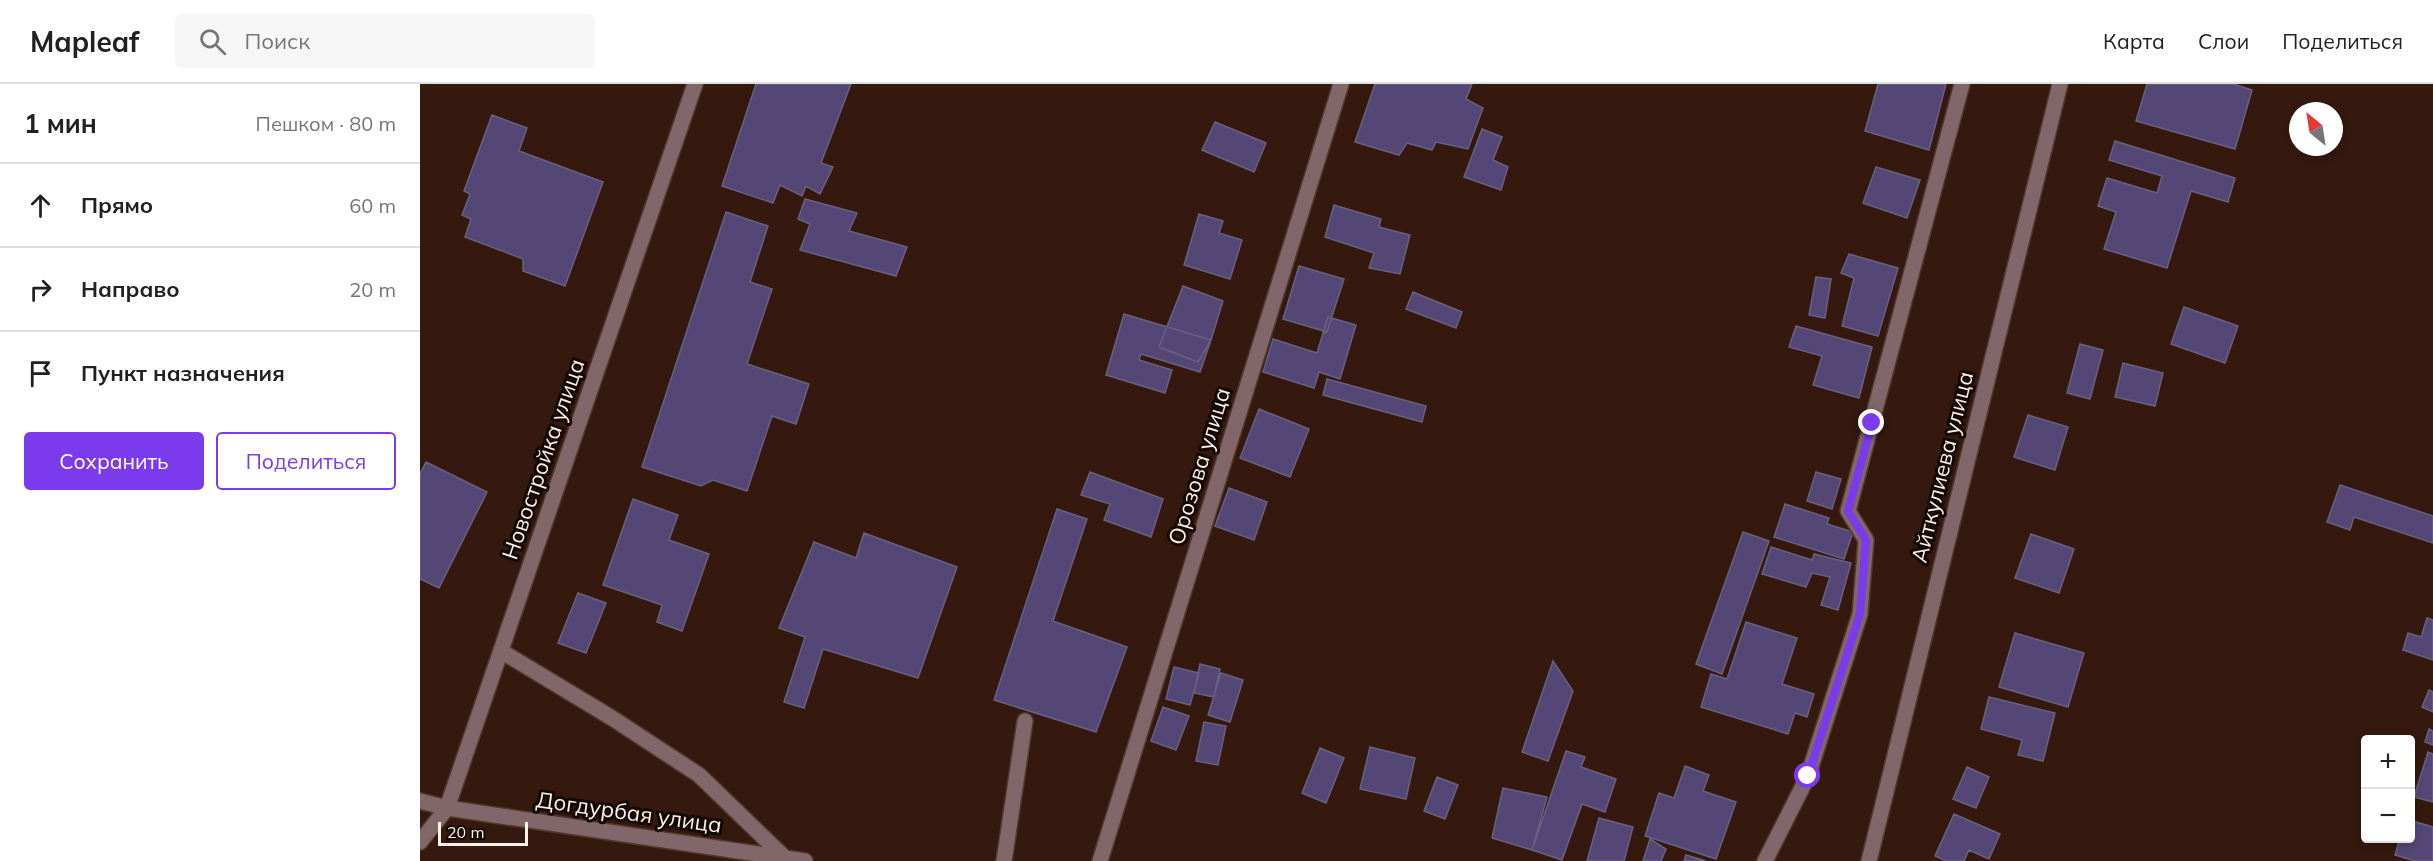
<!DOCTYPE html>
<html lang="ru">
<meta charset="utf-8">
<style>
body{margin:0;font-family:Mulish,sans-serif;background:#f6f6f6;color:#202124}
.controls{position:absolute;right:18px;bottom:18px;display:grid;overflow:hidden;border-radius:6px;box-shadow:0 3px 9px #0003}
.controls button{width:54px;height:54px;display:grid;place-items:center;padding:0;border:0;border-bottom:2px solid #e0e0e0;background:#fff;color:#202124;font:30px sans-serif}
.compass{position:absolute;left:1869px;top:18px;width:54px;height:54px;border-radius:50%;background:#fff;box-shadow:0 3px 9px #0003;rotate:330deg}
.scale{position:absolute;left:18px;bottom:15px;width:90px;box-sizing:border-box;padding-left:6px;border:3px solid #fdf1ec;border-top:0;font-size:16px;line-height:21px;white-space:nowrap;color:#fdf1ec;-webkit-text-stroke:4px #140804;paint-order:stroke}
.stop{position:absolute;width:18px;height:18px;margin:-14px;border:4px solid #7c3aed;border-radius:50%;background:#fff}
.stop.end{background:#7c3aed;border-color:#fff;box-shadow:0 2px 6px #0008}
.list{margin:0;padding:0;list-style:none}
h2{display:flex;justify-content:space-between;align-items:center;height:78px;margin:0;padding:0 24px;font-size:26px}
h2 small{font-size:20px;font-weight:400;color:#757577}
.list li{display:grid;grid-template-columns:39px 1fr auto;gap:18px;align-items:center;box-sizing:border-box;height:84px;padding:0 24px;border-top:2px solid #e0e0e0}
.list b{display:block;font-size:22px;white-space:nowrap}
.list em{font-size:20px;font-style:normal;color:#757577}
.actions{display:flex;gap:12px;padding:18px 24px}
.actions a{flex:1;padding:14px 0;border:2px solid #7c3aed;border-radius:6px;text-align:center;font-size:21px;color:#7c3aed}
.actions .main{background:#7c3aed;color:#fff}
.icon{flex:none;width:33px;height:33px;fill:none;stroke:currentColor;stroke-width:2;stroke-linecap:round;stroke-linejoin:round}
.map{position:relative;flex:none;width:2013px;height:777px;overflow:hidden}
header{display:flex;align-items:center;gap:36px;box-sizing:border-box;height:84px;padding:0 30px;background:#fff;border-bottom:2px solid #e0e0e0}
header strong{font-size:28px}
nav{display:flex;gap:33px;margin-inline-start:auto;font-size:21px}
.search{width:420px;height:54px;background:#f6f6f6;display:flex;align-items:center;gap:15px;box-sizing:border-box;padding:0 21px;border-radius:6px;color:#757577;font-size:22px}
main{display:flex}
aside{flex:1;background:#fff}
.map>svg:first-child{display:block}
.building{fill:#544776;stroke:#68617f;stroke-width:1.5}
.lines{fill:none;stroke-linecap:round;stroke-linejoin:round}
.minor-casing{stroke:#51372d;stroke-width:18}
.minor{stroke:#816769;stroke-width:15}
.route{stroke:#7c3aed;stroke-width:8}
.labels{text-anchor:middle;dominant-baseline:central;stroke-width:6;stroke-linejoin:round;paint-order:stroke}
.street-label{font-size:22px;fill:#fdf1ec;stroke:#140804}
</style>
<header>
<strong>Mapleaf</strong>
<div class="search"><svg class="icon" aria-label="search" viewBox="0 0 24 24"><circle cx="10" cy="10" r="6"/><path d="M15 15l6 6"/></svg>Поиск</div>
<nav><a>Карта</a><a>Слои</a><a>Поделиться</a></nav>
</header>
<main>
<aside>
<h2>1 мин<small>Пешком · 80 m</small></h2>
<ul class="list">
<li><svg class="icon" aria-label="ahead" viewBox="0 0 24 24"><path d="M12 20V5M6 11l6-6 6 6"/></svg><div><b>Прямо</b></div><em>60 m</em></li>
<li><svg class="icon" aria-label="right" viewBox="0 0 24 24"><path d="M7 20v-9h11M14 6l5 5-5 5"/></svg><div><b>Направо</b></div><em>20 m</em></li>
<li><svg class="icon" aria-label="arrive" viewBox="0 0 24 24"><path d="M6 21V4h12l-3 4 3 4H6"/></svg><div><b>Пункт назначения</b></div></li>
</ul>
<div class="actions"><a class="main">Сохранить</a><a>Поделиться</a></div>
</aside>
<div class="map">
<svg width="2013" height="777" viewBox="0 0 2013 777">
<rect width="100%" height="100%" fill="#35190e"/>
<!-- building -->
<path class="building" d="M336 0H431L401 79 413 83 400 110 386 102 382 112 360 101 353 119 302 102Z
M955 0H1052L1046 15 1063 24 1048 65 1016 58 1012 66 987 59 979 71 935 58Z
M1458 0H1526L1509 66 1445 47Z
M1727 0H1813L1832 6 1815 65 1716 37Z
M72 31 107 44 99 67 183 98 145 202 103 187V175L45 153 51 135 42 131 50 110 44 107Z
M795 38 846 59 834 88 782 66Z
M1062 45 1082 53 1073 76 1088 83 1081 106 1044 93Z
M1695 57 1815 94 1808 118 1771 107 1747 184 1684 165 1696 128 1678 122 1687 94 1737 109 1742 92 1689 76Z
M1456 83 1500 96 1487 134 1443 119Z
M385 115 437 129 429 147 487 163 476 192 380 166 390 140 378 135Z
M914 121 961 135 959 143 990 151 980 190 949 184 954 169 905 153Z
M306 128 348 142 330 198 352 205 327 280 389 300 376 340 352 332 327 407 293 396 281 402 222 383Z
M779 130 803 137 799 149 822 156 810 195 764 181Z
M1429 170 1478 184 1458 252 1422 242 1434 194 1421 189Z
M879 182 924 195 907 248 863 235Z
M1396 193 1411 195 1405 234 1389 231Z
M763 202 803 217 791 256 778 278 739 263Z
M993 208 1042 228 1036 244 986 225Z
M1764 223 1818 242 1805 279 1751 260Z
M704 230 791 256 780 288 721 270 719 276 752 286 745 309 686 291Z
M908 233 936 241 920 295 899 288 894 304 843 288 853 255 897 269Z
M1376 242 1452 263 1439 314 1393 301 1402 272 1369 263Z
M1660 260 1683 266 1670 315 1647 309Z
M1703 279 1743 289 1735 322 1695 313Z
M907 295 1006 322 1002 338 903 311Z
M839 325 889 345 870 393 820 374Z
M1608 331 1648 343 1635 386 1594 373Z
M6 378 67 408 19 504 0 495V390Z
M670 388 743 415 731 453 684 436 690 420 661 411Z
M1396 388 1421 395 1412 425 1387 417Z
M1920 401 2013 432V459L1934 433 1930 446 1907 438Z
M809 404 847 418 834 456 795 442Z
M213 415 258 431 249 456 289 470 262 547 237 538 242 521 183 501Z
M1365 420 1409 434 1407 440 1433 448 1424 475 1354 453Z
M637 425 667 435 633 537 707 563 676 648 574 616Z
M1323 448 1349 457 1302 590 1276 580Z
M444 449 537 483 498 594 403 565 384 624 364 618 385 553 359 544 394 458 436 474Z
M1611 450 1654 465 1639 509 1595 494Z
M1351 463 1392 476 1394 470 1431 479 1418 526 1401 521 1410 493 1392 489 1386 503 1342 490Z
M158 509 186 519 166 569 138 559Z
M2007 534 2013 536V576L1983 566 1988 549 2001 553Z
M1326 538 1377 554 1362 600 1394 610 1387 633 1375 629 1368 650 1281 623 1291 590 1307 595Z
M1595 549 1664 569 1648 623 1579 603Z
M1133 577 1153 607 1128 677 1102 668Z
M780 580 800 585 794 613 774 609Z
M754 583 779 589 770 621 746 615Z
M801 589 823 596 810 638 788 631Z
M2009 606 2013 608V628L2002 623Z
M1569 613 1635 629 1623 677 1598 671 1602 656 1561 645Z
M743 623 769 632 756 666 731 657Z
M784 638 806 642 798 681 776 677Z
M2009 645 2013 647V661L2005 658Z
M950 663 995 674 986 715 940 705Z
M900 664 924 674 906 719 882 709Z
M1146 667 1165 673 1161 683 1196 695 1185 728 1162 720 1142 776 1112 766Z
M2008 668 2013 670V718L1994 713Z
M1265 682 1289 691 1283 707 1316 718 1296 775 1225 752 1239 709 1254 714Z
M1547 683 1569 693 1556 724 1533 715Z
M1017 693 1038 701 1025 735 1004 727Z
M1083 704 1127 713 1112 766 1072 754Z
M1534 730 1580 750 1569 775 1549 766 1544 777H1526L1515 772Z
M1179 734 1213 743 1204 777H1167Z
M1990 736 2013 743V777H1995L1975 771 1980 754H1990Z
M1230 755 1246 765 1241 777H1223Z
M1266 771 1286 777H1264Z"/>
<g class="lines">
<defs>
<path id="minor" d="M81 567 192 634 279 691 365 774
M0 717 27 724 385 777
M0 758 27 724 275 0
M584 777 605 637
M680 777 921 0
M1345 777 1388 692 1440 530 1446 456 1428 427 1542 0
M1449 777 1640 0"/>
</defs>
<!-- minor casing -->
<use href="#minor" class="minor-casing"/>
<!-- minor -->
<use href="#minor" class="minor"/>
</g>
<g class="lines">
<!-- route -->
<path class="route" d="M1388 692 1440 530 1446 456 1428 427 1452 339"/>
</g>
<g class="labels">
<!-- street labels -->
<g class="street-label">
<text transform="translate(123 375) rotate(-71)">Новостройка улица</text>
<text transform="translate(779 382) rotate(-73)">Орозова улица</text>
<text transform="translate(1522 383) rotate(-76)">Айткулиева улица</text>
<text transform="translate(209 728) rotate(8)">Догдурбая улица</text>
</g>
</g>
</svg>
<div class="controls">
<button>+</button>
<button>−</button>
</div>
<svg class="compass" viewBox="-18 -18 36 36"><path d="M0-13l5 13h-10z" fill="#e53935"/><path d="M0 13l5-13h-10z" fill="#757577"/></svg>
<div class="scale">20 m</div>
<div class="stop" style="left:1388px;top:692px"></div>
<div class="stop end" style="left:1452px;top:339px"></div>
</div>
</main>
